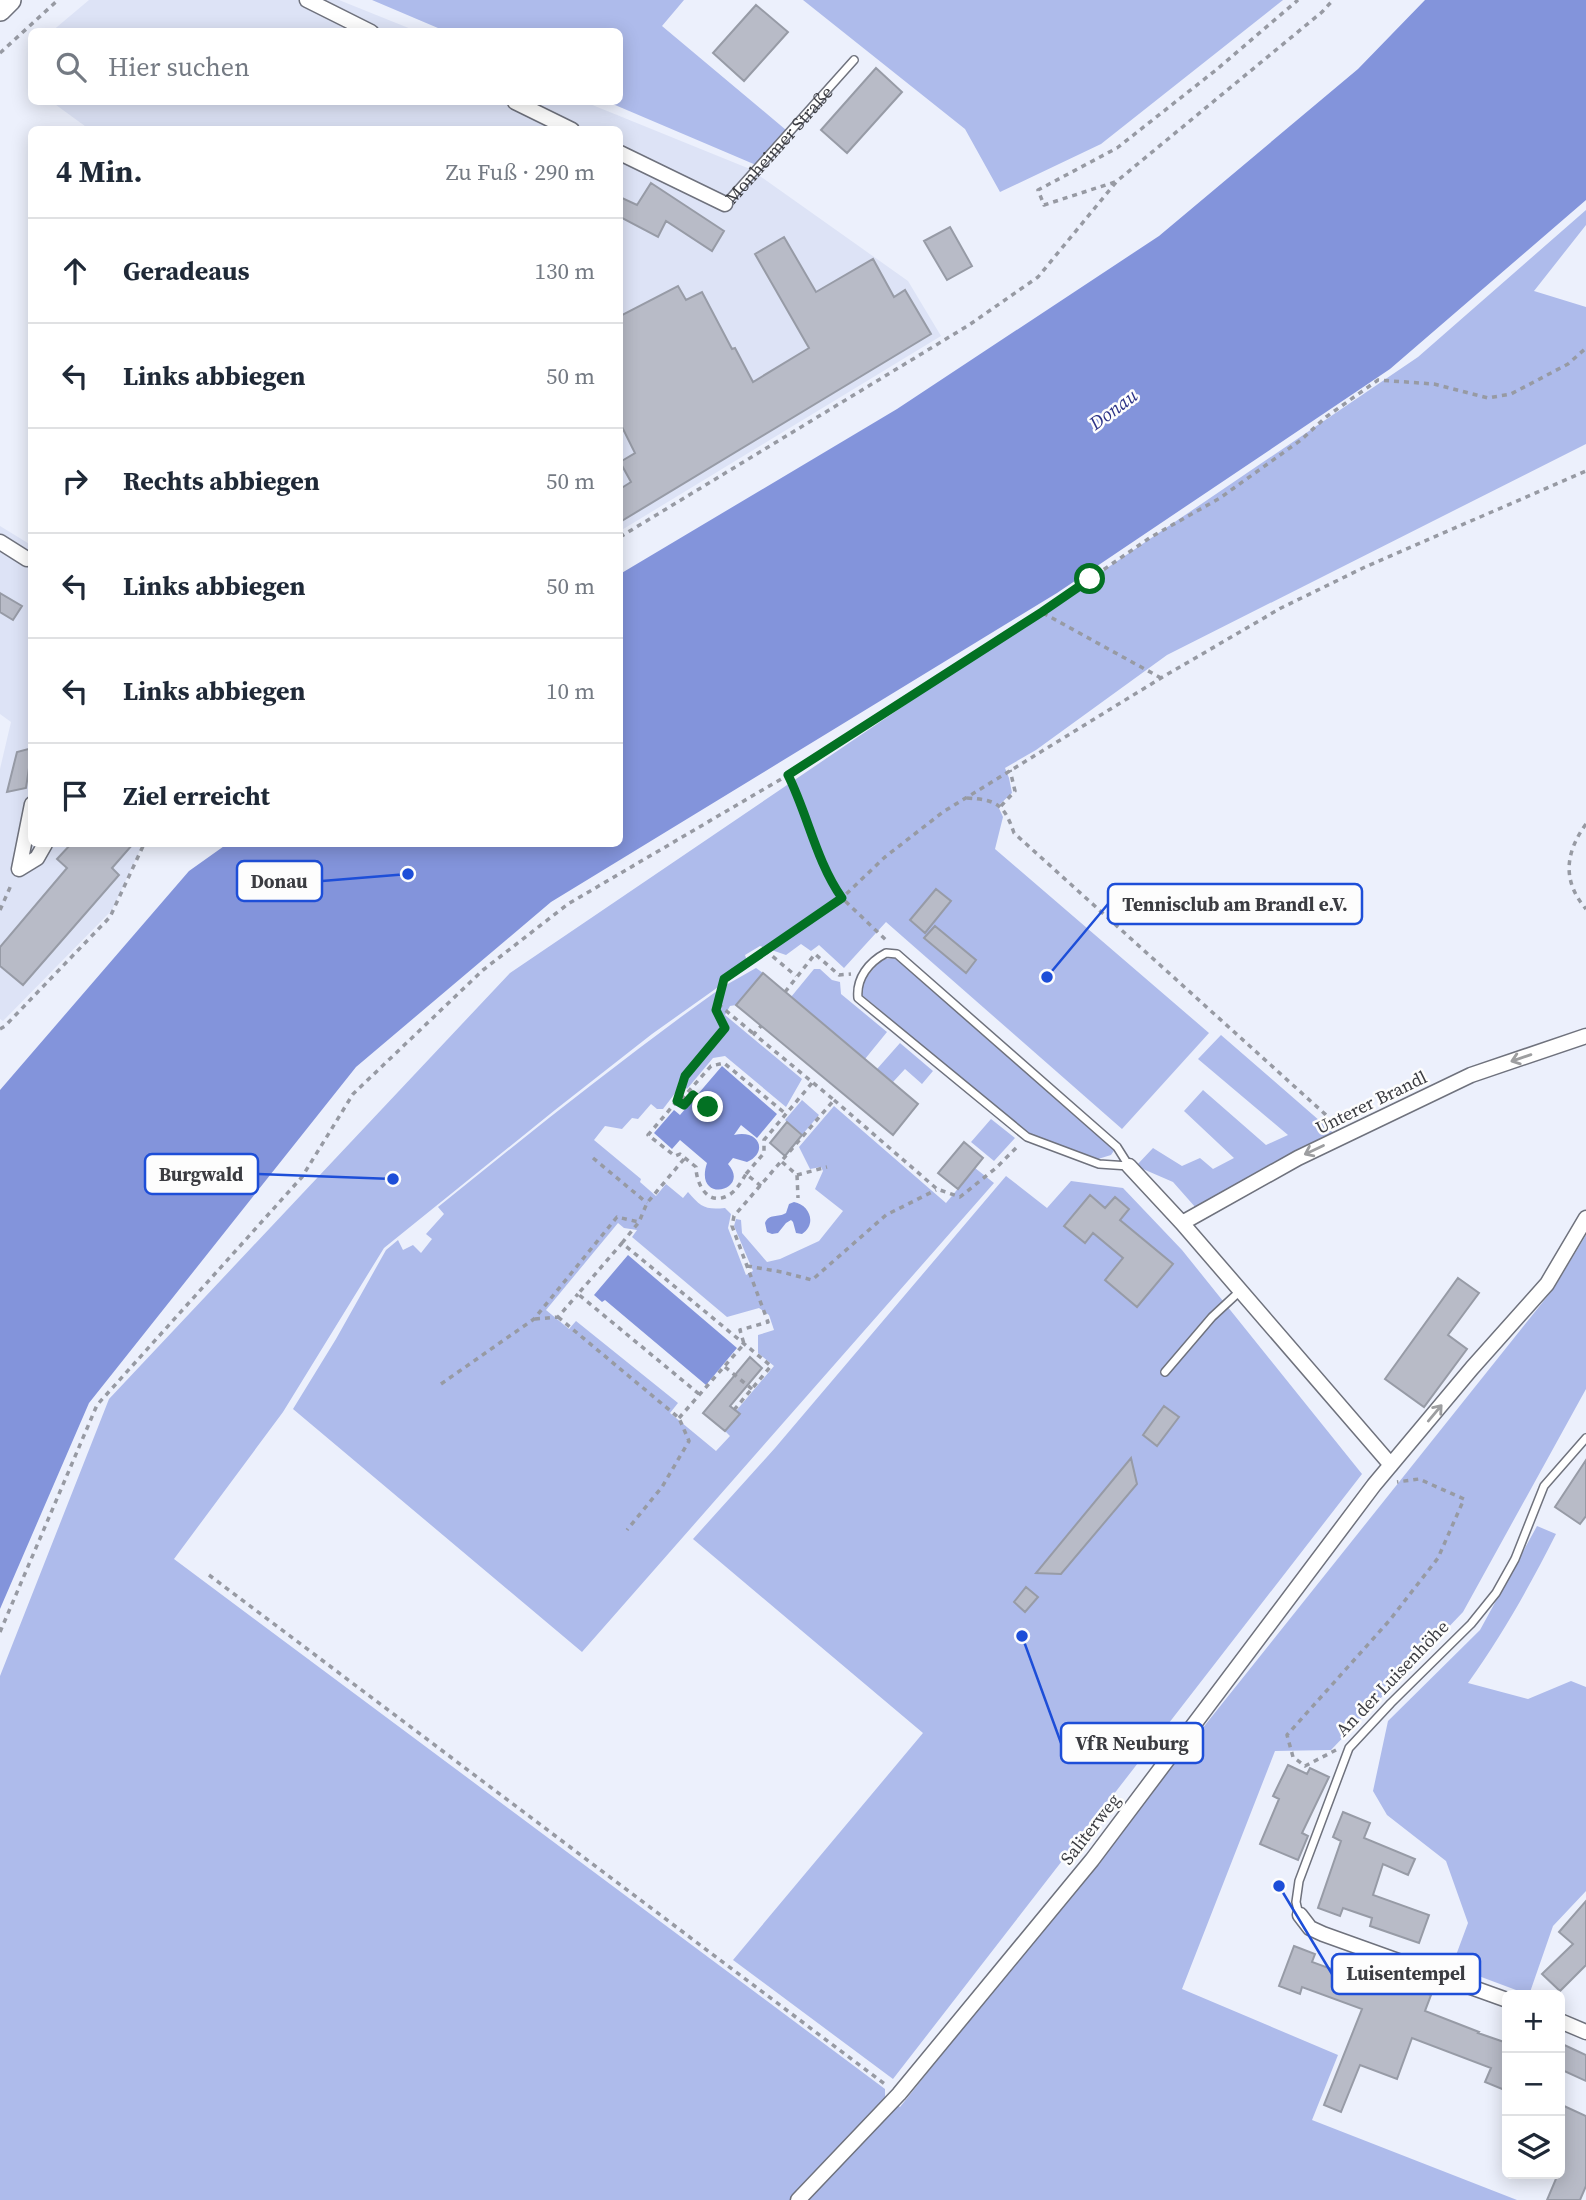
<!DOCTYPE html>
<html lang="de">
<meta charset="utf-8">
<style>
body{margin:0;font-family:"Source Serif 4",serif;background:#f2f2f3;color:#1f2937}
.controls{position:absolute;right:21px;bottom:21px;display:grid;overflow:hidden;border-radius:10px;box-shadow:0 4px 18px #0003}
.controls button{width:63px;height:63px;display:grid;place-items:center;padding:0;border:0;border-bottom:2px solid #e0e1e3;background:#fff;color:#1f2937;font:35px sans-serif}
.stop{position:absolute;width:21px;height:21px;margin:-16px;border:5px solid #037123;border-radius:50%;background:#fff}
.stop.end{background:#037123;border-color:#fff;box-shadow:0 2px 7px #0008}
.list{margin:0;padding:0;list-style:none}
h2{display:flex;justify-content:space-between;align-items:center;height:91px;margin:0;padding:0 28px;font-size:30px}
h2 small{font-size:23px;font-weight:400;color:#747a83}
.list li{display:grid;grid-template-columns:46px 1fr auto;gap:21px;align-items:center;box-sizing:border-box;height:105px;padding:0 28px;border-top:2px solid #e0e1e3}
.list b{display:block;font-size:26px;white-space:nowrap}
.list em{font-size:23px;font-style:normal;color:#747a83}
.icon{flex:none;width:38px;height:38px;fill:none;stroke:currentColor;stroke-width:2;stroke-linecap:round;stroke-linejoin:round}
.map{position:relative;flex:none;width:1586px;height:2200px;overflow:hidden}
.search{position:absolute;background:#fff;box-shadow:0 4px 18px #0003;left:28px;top:28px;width:595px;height:77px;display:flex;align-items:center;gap:18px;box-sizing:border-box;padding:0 24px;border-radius:10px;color:#747a83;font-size:26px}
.panel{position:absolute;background:#fff;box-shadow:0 4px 18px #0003;left:28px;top:126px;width:595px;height:721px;border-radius:10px}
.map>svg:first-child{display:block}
.built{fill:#dde3f6}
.green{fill:#aebbeb;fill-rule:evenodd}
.water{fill:#8394db}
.building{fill:#b8bbc7;stroke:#979ba6;stroke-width:2}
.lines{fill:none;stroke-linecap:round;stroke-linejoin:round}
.service-casing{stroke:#6f727d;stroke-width:10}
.minor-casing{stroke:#6f727d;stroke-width:17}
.secondary-casing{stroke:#6f727d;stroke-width:24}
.path{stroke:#979aa3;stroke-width:3.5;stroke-dasharray:5 5;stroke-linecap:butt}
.service{stroke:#fff;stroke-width:7}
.minor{stroke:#fff;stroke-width:14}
.secondary{stroke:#fff;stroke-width:21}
.oneway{stroke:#9d9ea0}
.route{stroke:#037123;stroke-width:9}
.labels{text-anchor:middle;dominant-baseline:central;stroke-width:5;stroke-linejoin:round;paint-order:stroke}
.street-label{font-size:18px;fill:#3b3c41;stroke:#fdfdfd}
.water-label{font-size:19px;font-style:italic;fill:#2c3387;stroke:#fdfdfd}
.leader{fill:none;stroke:#1d4ed8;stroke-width:2.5}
.callout-dot{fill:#1d4ed8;stroke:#fdfdfd;stroke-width:2.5}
.callout{fill:#fdfdfd;stroke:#1d4ed8;stroke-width:2.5}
.callout-label{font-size:19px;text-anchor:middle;font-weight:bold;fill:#3b3c41}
</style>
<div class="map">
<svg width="1586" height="2200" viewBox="0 0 1586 2200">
<rect width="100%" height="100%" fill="#ecf0fc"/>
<!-- built -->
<path class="built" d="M89 0H339L416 31 51 32Z
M52 102H585L750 169 908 281 941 336 620 531V130L89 129Z
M0 526 31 545 32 844H143L112 910 3 1021 0 1019V769L11 722 0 714Z"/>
<!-- green -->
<path class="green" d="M372 0H684L662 26 786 130 756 165 608 102H620V32L445 31Z
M803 0H1283L1101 144 1000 192 965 129Z
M1586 210V225L1534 291 1586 307V444L1167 655 1036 750 1005 768 1009 778 1012 793 998 806 1003 817 995 849 1209 1033 1122 1129 886 922 844 968 819 945 811 951 801 944 786 955 760 946 745 955 747 961 721 976V985L652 1034 555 1110 384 1248 283 1412 174 1559 885 2089V2097L900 2107 1554 1288 1586 1235V1389L1463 1612 1331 1750 1275 1751 1182 1989 1338 2055 1312 2120 1517 2200H0V1676L109 1399 510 973 1418 357Z
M895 958 1115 1149 1111 1155 1098 1159 1028 1134 862 995 863 981 882 959Z
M756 968 763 973 736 1005 730 1006 725 1015 802 1079 786 1107 725 1056 713 1058 687 1089 684 1086 689 1075 726 1029 717 1010 726 985Z
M814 969H820L832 980 840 982 841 994 887 1032 865 1059 791 997Z
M721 988 714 1011 723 1028 679 1080 676 1092 663 1109H657L651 1104 638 1119 632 1118 622 1129 605 1126 594 1140 641 1179 640 1182 656 1196 666 1184 683 1198 688 1192C701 1207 705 1210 725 1208L731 1214 728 1228 746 1275 753 1271 734 1226 736 1219 741 1220 742 1233 767 1262 780 1259 819 1241 843 1211 815 1189 823 1171 821 1167 810 1169 799 1147 834 1106 946 1203 975 1168 994 1183 582 1652 293 1409 336 1339 386 1250 398 1240 403 1250 413 1245 421 1253 432 1239 426 1234 444 1214 438 1207C531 1132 624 1057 721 988ZM618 1223 624 1228 637 1230 632 1237 727 1317 759 1308 769 1315 774 1330 758 1335V1353L774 1366 736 1411 739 1415 725 1431 730 1436 716 1451 670 1413 678 1403 576 1321 569 1329 546 1310Z
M1221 1035 1336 1135 1196 1208 1173 1182 1136 1166 1153 1148 1182 1166 1200 1158 1213 1169 1234 1158 1184 1111 1203 1090 1266 1145 1288 1135 1198 1059Z
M900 1043 933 1071 922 1084 905 1069 893 1082 877 1069Z
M802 1100 819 1115 802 1135 785 1120Z
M991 1119 1015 1138 994 1161 971 1142Z
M1006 1176 1047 1208 1071 1181 1123 1188 1182 1250 1362 1474 893 2079 733 1960 923 1733 693 1539 775 1448Z
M1537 1526 1556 1534C1529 1587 1503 1634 1468 1683L1528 1699 1571 1681 1586 1687V1891L1553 1926 1529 1995 1452 1966 1468 1923 1446 1861 1387 1815 1373 1791 1388 1721 1480 1630Z"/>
<!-- water -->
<path class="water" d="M1425 0H1586V200L1390 369 1057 593 551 902 356 1067 89 1403 0 1609V1090L189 871 227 844H620V574L897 409 1159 236 1358 69Z
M722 1066 777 1114 757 1138 741 1125 734 1135C759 1129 769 1152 747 1162L733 1158 728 1164C752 1191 693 1205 707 1163L680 1140 672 1149 654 1133 674 1110 680 1115Z
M794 1202C810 1205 817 1224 802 1234L796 1233 793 1222 791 1220 786 1223 778 1233 772 1234 767 1232 765 1223C769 1213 778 1218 786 1213L789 1204Z
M628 1255 737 1348 706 1385 605 1300 602 1302 594 1295Z"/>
<!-- building -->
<path class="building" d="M756 5 788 32 744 81 713 53Z
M876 68 902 92 847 153 821 130Z
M651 183 724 231 712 251 666 221 658 237 620 217V197L637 205Z
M950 227 972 266 947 280 924 241Z
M784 237 816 292 873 259 894 297 905 290 931 334 620 522V489L631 482 620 462 635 453 620 423V316L678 286 686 300 702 292 732 349 735 348 753 382 809 348 755 254Z
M0 593 22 606 13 620 0 612Z
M32 748 26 788 7 792 17 752Z
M71 844H133L112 868 119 875 23 985 0 966V947L67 868 57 859Z
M936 889 951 901 925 933 910 920Z
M935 926 976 960 966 973 924 938Z
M763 973 918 1104 893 1135 736 1005Z
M787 1122 802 1135 785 1156 770 1143Z
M964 1142 983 1158 958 1189 938 1173Z
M1090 1195 1105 1208 1115 1197 1129 1209 1120 1220 1173 1264 1137 1307 1105 1280 1123 1258 1093 1233 1085 1243 1064 1226Z
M1458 1278 1479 1293 1448 1335 1467 1349 1424 1407 1385 1379Z
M750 1357 762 1368 730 1406 740 1414 725 1431 703 1413Z
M1164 1406 1179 1417 1157 1446 1143 1435Z
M1131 1458 1137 1484 1061 1574 1036 1573Z
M1586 1460V1516L1580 1524 1555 1507Z
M1026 1587 1038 1597 1025 1612 1014 1602Z
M1288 1765 1307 1774 1310 1768 1329 1777 1302 1833 1308 1836 1298 1860 1260 1844 1279 1799 1273 1796Z
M1343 1812 1370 1823 1364 1838 1415 1859 1408 1875 1383 1864 1373 1895 1429 1915 1419 1943 1370 1926 1372 1918 1343 1908 1340 1916 1318 1908 1341 1841 1333 1837Z
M1586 1901V1965L1560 1991 1542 1974 1573 1944 1559 1932Z
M1294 1946 1315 1954 1312 1962 1372 1984 1375 1977 1414 1992 1415 1989 1431 1995 1425 2011 1479 2032 1478 2033 1507 2043V2091L1485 2082 1491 2068 1412 2038 1397 2079 1360 2065 1341 2112 1324 2105 1362 2009 1302 1987 1300 1994 1279 1986Z
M1560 2043 1586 2055V2081L1560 2069Z
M1564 2106 1586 2116V2186L1580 2200H1547L1558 2174H1560V2114Z"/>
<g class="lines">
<defs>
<g id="service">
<path id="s1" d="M725 204 854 60"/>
<path d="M886 953 897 954 1117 1147 1129 1166 1099 1164 1027 1137 858 998C856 978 869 962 886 953Z"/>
<path d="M1165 1372 1212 1317 1240 1291"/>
<path d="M1299 1915 1296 1902 1299 1881 1349 1748 1391 1703 1471 1624 1496 1593 1515 1559 1544 1486 1586 1438"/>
</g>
<path id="minor" d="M307 0 371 32
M515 102 572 130
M620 153 725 204
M0 542 27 559 32 558
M32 804 19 869 37 858 45 844
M1129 1166 1182 1223 1391 1465
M1182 1223 1298 1158 1471 1075 1586 1036
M1300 1915 1310 1928 1323 1934 1507 2000
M1560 2021 1586 2032
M798 2200 899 2094 1092 1860 1374 1485 1472 1368 1547 1284 1586 1218"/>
<path id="secondary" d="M0 10 10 0"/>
</defs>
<!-- service casing -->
<use href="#service" class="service-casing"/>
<!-- minor casing -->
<use href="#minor" class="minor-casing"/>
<!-- secondary casing -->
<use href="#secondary" class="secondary-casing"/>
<!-- path -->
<path class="path" d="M0 53 58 0
M1115 182 1044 205 1038 190 1117 148 1216 70 1298 0
M620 537 969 325 1038 277 1117 181 1322 12 1333 0
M1043 613 1161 678
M788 775 802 802 828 879 842 898 887 941
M967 798C997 800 1004 804 1014 833L1336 1124
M1001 806 1015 791 1010 770
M1586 824C1565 853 1562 881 1586 909
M0 910 12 883
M765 950 796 976
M785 992 815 954 839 975 851 974
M718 1004 754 1034
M0 1029 5 1026 110 917 144 844
M834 1100 937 1189 960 1197 996 1168 1019 1145
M677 1101 685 1076 725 1028 716 1010 724 979 842 898 885 857 943 812 1161 678 1281 608 1365 567 1586 471
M680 1101 684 1105 693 1095 708 1107
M593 1158 647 1203
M782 1162 797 1175 798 1198
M746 1174 764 1153V1140L812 1083
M797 1175 827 1167
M761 1186 746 1174C741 1182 736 1192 727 1196 707 1206 696 1183 696 1167L680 1154 675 1156 648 1135 677 1101H680L711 1066 724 1063 786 1114
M622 1243 639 1222 647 1203 684 1159
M747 1266 782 1272 812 1280 886 1215 936 1190
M558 1317 679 1418 689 1441 662 1487 627 1530
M535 1319 558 1317 578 1294
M725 1367 752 1389
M441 1384 534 1319 617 1217 639 1222
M699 1394 578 1294 622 1243 771 1366 734 1410
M679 1418 744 1344 740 1330 768 1322 732 1226 734 1216 834 1100 754 1034 761 1026
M209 1575 886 2085
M0 1632 97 1405 302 1177 353 1094 483 970 568 904 788 775 1042 612 1151 537 1220 498 1301 440 1326 417 1378 380 1434 384 1488 398 1511 394 1568 364 1586 348
M1336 1750 1305 1766 1293 1757 1287 1735 1389 1621 1438 1558 1464 1499 1419 1479 1397 1482"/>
<!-- service -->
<use href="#service" class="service"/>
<!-- minor -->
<use href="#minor" class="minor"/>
<!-- secondary -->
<use href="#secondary" class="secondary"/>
</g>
<!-- one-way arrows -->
<defs><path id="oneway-shaft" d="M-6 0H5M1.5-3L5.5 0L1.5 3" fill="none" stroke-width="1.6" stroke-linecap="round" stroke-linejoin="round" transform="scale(1.75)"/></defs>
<g class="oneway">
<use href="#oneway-shaft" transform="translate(1521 1058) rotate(161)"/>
<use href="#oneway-shaft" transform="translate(1314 1150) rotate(155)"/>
<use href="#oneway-shaft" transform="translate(1435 1413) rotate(-50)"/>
</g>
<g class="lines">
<!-- route -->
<path class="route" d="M708 1107 693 1095 684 1105 677 1101 685 1076 725 1028 716 1010 724 979 842 898C816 861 808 815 788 775L1042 612 1090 579"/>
</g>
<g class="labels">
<!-- street labels -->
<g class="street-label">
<text stroke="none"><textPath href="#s1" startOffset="80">Monheimer Straße</textPath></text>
<text transform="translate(1371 1102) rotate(-26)">Unterer Brandl</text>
<text transform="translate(1392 1678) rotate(-46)">An der Luisenhöhe</text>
<text transform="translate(1090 1829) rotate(-52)">Saliterweg</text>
</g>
<!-- water labels -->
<g class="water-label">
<text transform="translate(1113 409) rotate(-37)">Donau</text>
</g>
</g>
<!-- callouts -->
<path class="leader" d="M408 874L322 881M1047 977L1108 904M393 1179L258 1174M1022 1636L1061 1743M1279 1886L1332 1974"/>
<g class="callout-dot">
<circle cx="408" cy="874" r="7"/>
<circle cx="1047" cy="977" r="7"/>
<circle cx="393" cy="1179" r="7"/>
<circle cx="1022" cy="1636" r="7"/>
<circle cx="1279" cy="1886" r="7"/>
</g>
<g class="callout">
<rect x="237" y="861" width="85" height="40" rx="7"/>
<rect x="1108" y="884" width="254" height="40" rx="7"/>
<rect x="145" y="1154" width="113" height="40" rx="7"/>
<rect x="1061" y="1723" width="142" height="40" rx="7"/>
<rect x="1332" y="1954" width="148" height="40" rx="7"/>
</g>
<g class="callout-label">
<text x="279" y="888">Donau</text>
<text x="1235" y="911">Tennisclub am Brandl e.V.</text>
<text x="201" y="1181">Burgwald</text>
<text x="1132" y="1750">VfR Neuburg</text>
<text x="1406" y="1980">Luisentempel</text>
</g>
</svg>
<div class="controls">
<button>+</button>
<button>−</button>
<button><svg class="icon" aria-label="layers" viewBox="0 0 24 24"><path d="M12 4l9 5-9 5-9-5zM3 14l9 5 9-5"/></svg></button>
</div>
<div class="stop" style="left:1090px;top:579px"></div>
<div class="stop end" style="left:708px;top:1107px"></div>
<div class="search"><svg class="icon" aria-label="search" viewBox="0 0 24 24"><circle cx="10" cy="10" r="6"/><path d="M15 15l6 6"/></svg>Hier suchen</div>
<section class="panel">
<h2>4 Min.<small>Zu Fuß · 290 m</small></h2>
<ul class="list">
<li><svg class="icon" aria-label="ahead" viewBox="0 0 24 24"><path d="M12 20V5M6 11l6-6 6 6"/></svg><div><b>Geradeaus</b></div><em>130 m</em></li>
<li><svg class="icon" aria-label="left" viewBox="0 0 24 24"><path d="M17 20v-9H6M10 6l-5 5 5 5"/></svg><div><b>Links abbiegen</b></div><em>50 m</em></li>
<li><svg class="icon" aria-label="right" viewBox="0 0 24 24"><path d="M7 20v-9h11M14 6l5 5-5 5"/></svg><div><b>Rechts abbiegen</b></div><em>50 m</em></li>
<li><svg class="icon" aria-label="left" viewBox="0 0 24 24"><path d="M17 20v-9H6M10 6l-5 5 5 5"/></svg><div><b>Links abbiegen</b></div><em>50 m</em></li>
<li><svg class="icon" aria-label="left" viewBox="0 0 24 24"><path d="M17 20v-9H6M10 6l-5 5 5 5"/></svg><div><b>Links abbiegen</b></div><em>10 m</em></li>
<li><svg class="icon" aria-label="arrive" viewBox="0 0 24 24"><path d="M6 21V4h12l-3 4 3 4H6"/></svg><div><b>Ziel erreicht</b></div></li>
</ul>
</section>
</div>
